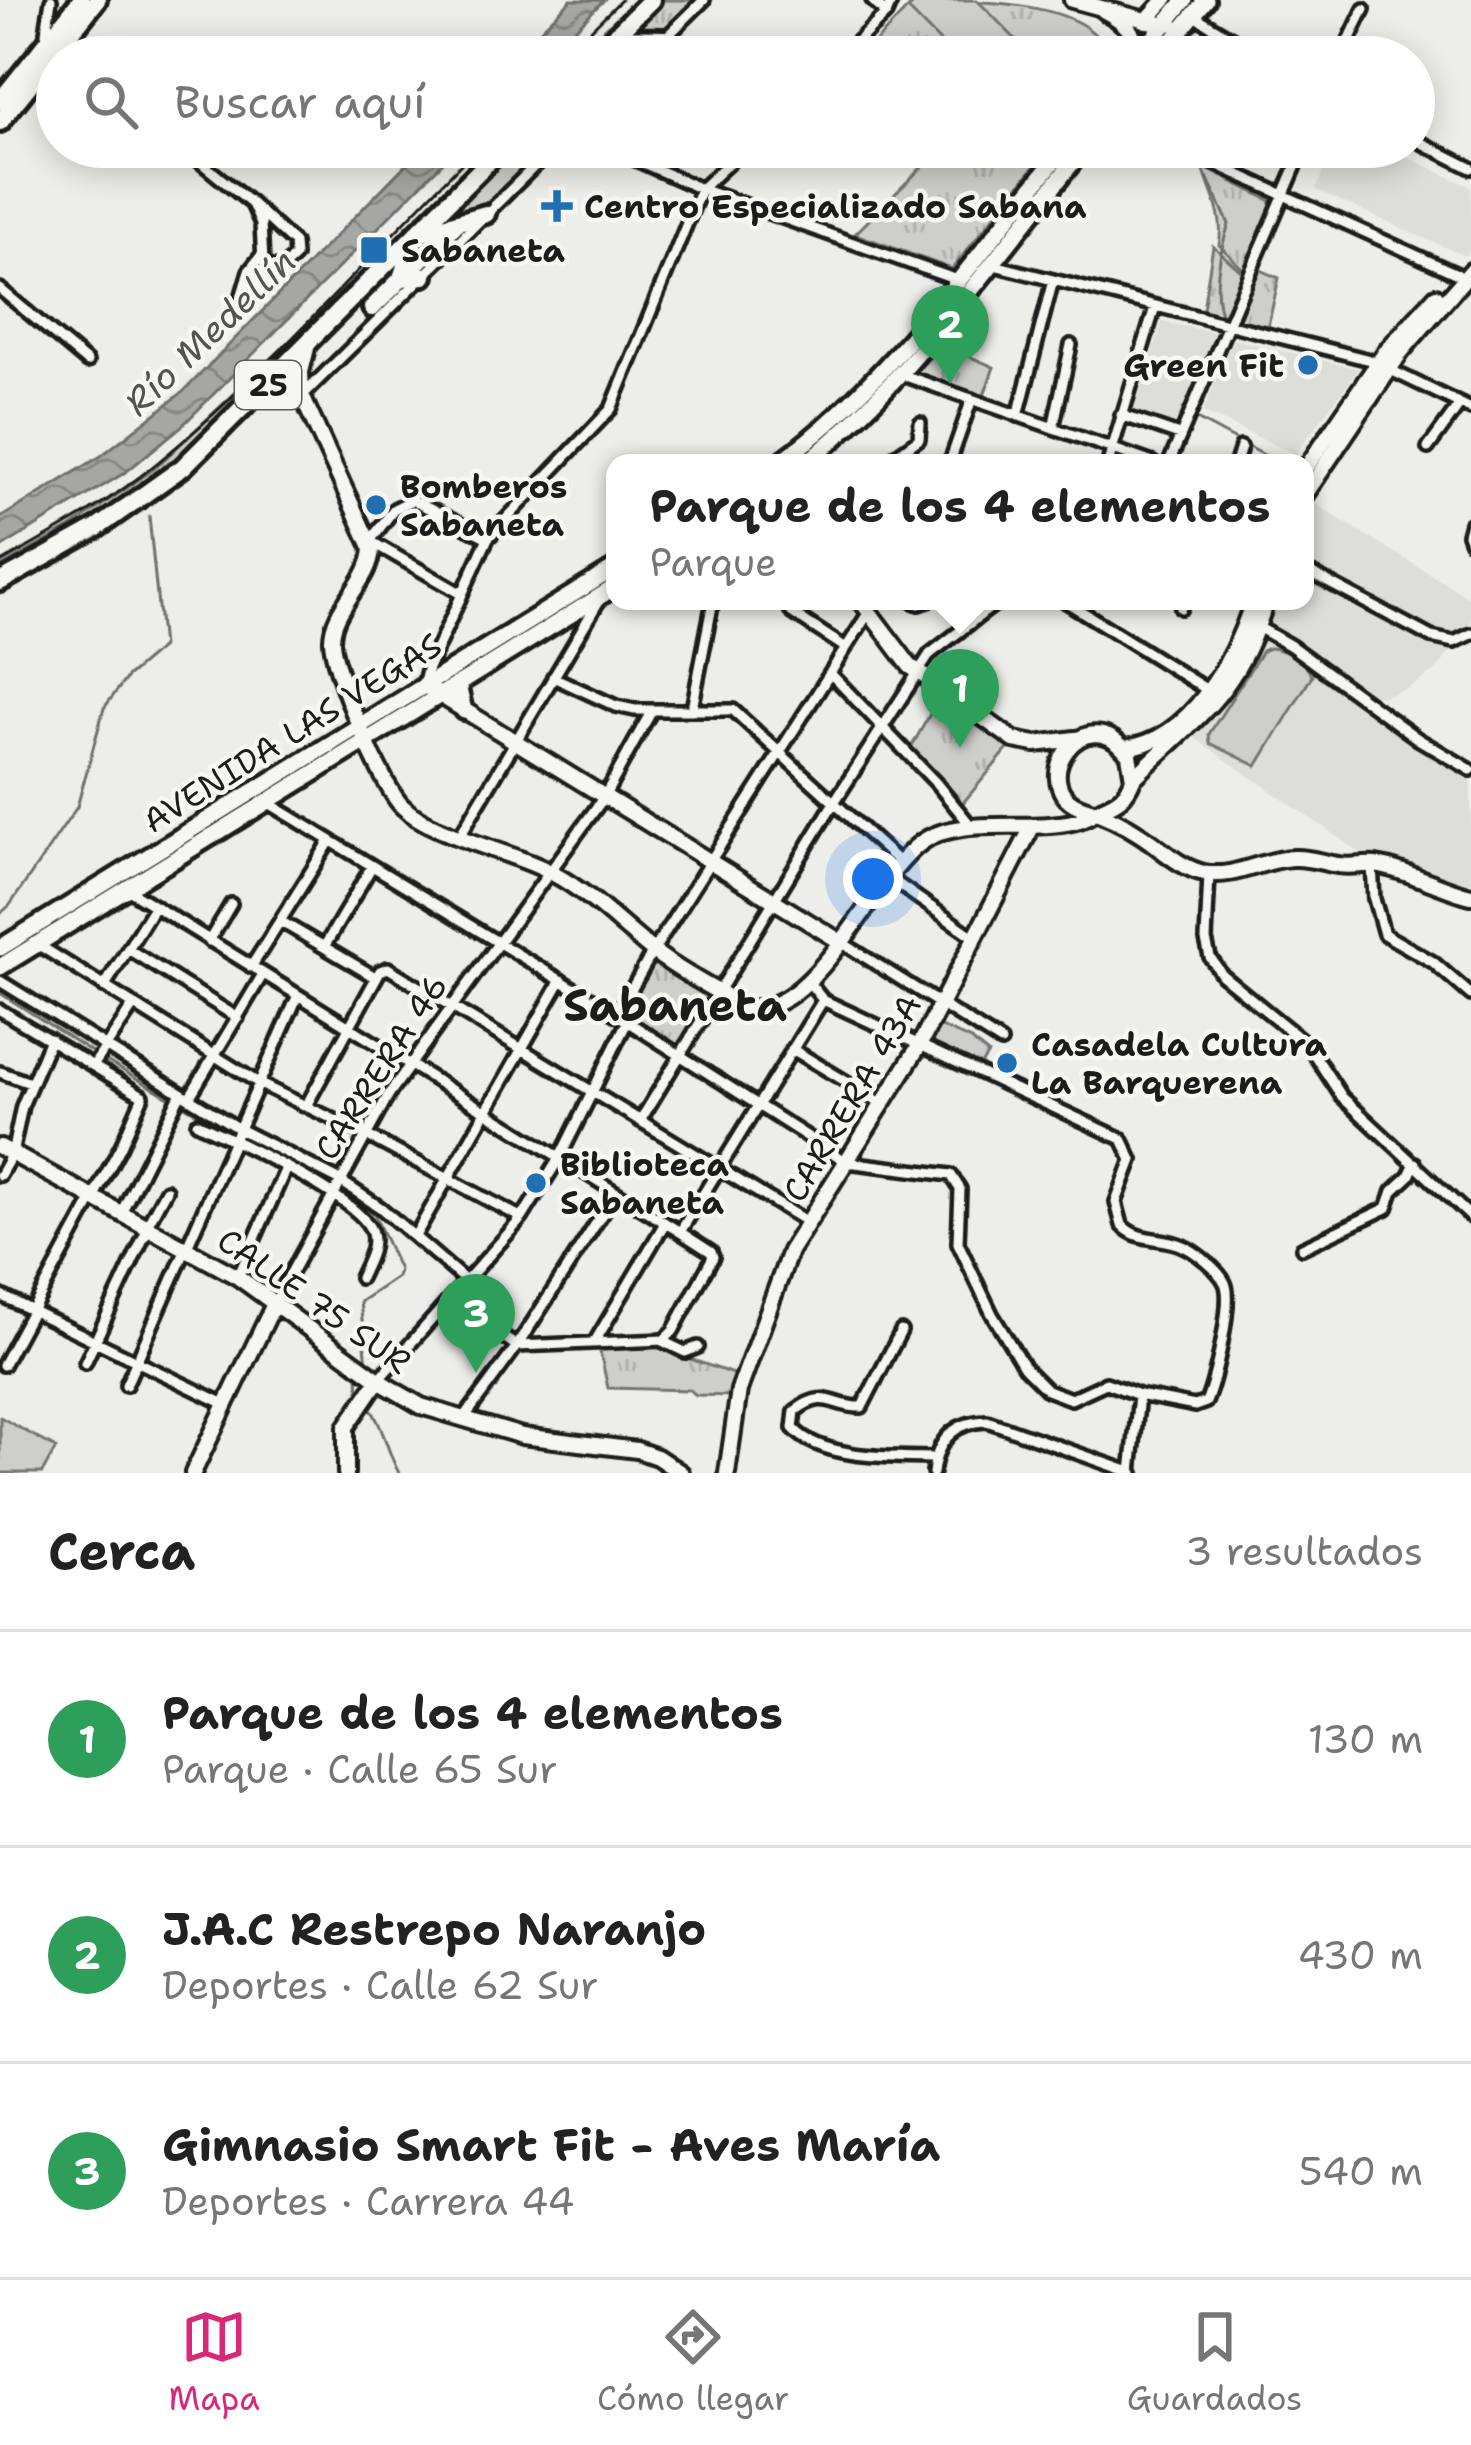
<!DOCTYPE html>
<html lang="es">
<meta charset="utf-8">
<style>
body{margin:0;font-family:"Shantell Sans",sans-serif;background:#f6f6f6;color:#222}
.you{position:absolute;left:873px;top:879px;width:42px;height:42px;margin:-30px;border:9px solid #fff;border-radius:50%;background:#1a73e8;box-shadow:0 0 0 18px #1a73e833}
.badge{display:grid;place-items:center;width:78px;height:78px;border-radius:50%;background:#db2777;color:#fff;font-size:39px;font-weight:700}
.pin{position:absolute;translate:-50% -99px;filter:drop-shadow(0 3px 6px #0008)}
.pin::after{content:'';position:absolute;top:63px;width:42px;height:36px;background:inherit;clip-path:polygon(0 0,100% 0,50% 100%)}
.popup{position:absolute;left:606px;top:454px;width:708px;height:156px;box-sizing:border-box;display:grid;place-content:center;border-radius:24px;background:#fff;filter:drop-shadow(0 3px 9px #0005);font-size:39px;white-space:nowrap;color:#767676}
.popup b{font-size:45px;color:#222}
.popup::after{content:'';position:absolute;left:50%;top:100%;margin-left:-24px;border:24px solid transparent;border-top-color:#fff}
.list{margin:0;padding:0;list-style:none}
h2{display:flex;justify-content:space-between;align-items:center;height:156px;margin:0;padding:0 48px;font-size:51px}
h2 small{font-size:39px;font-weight:400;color:#767676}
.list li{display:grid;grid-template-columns:78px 1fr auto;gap:36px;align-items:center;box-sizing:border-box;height:216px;padding:0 48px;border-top:3px solid #e0e0e0}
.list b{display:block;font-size:45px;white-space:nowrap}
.list p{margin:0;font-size:39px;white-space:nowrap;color:#767676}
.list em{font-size:39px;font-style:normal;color:#767676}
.icon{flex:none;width:66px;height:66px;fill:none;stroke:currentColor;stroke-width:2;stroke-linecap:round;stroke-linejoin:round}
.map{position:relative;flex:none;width:1471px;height:1473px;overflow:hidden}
.search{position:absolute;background:#fff;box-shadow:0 6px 30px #0003;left:36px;right:36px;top:36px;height:132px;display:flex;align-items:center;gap:30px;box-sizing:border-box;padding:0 42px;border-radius:66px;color:#767676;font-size:45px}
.sheet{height:804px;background:#fff}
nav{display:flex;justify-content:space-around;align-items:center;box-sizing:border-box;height:168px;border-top:3px solid #e0e0e0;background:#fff;font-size:33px;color:#767676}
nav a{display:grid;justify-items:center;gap:6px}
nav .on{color:#db2777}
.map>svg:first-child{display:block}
.built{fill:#ddddda}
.grass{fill:url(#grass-tufts);stroke:#757574;stroke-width:3}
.garden{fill:#cececb;stroke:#757574;stroke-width:3}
.water{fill:url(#water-waves);stroke:#6f6f6d;stroke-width:3}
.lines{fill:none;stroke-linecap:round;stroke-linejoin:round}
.stream{stroke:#6f6f6d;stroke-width:3}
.street-casing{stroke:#1c1c1c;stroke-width:18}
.secondary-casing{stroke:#1c1c1c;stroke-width:22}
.primary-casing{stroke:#1c1c1c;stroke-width:24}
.highway-casing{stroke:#1c1c1c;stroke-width:26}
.street{stroke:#f6f6f2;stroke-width:9}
.secondary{stroke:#f6f6f2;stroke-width:14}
.primary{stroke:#f6f6f2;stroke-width:15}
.highway{stroke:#f6f6f2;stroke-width:16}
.rail{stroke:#1c1c1c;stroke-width:3}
.poi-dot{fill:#1f6fb2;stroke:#f6f6f2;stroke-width:4.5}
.labels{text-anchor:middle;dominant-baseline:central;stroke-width:9;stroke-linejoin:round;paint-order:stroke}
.shield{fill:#f6f6f2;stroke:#5d5d5c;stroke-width:3}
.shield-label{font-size:30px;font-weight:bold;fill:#1c1c1c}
.poi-label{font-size:33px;font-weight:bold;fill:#1c1c1c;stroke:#f6f6f2;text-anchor:start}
.street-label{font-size:33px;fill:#1c1c1c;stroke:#f6f6f2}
.water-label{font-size:36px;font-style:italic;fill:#535352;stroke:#f6f6f2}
.district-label{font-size:45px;font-weight:bold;fill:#1c1c1c;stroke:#f6f6f2}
</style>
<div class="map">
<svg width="1471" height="1473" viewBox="0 0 1471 1473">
<defs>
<pattern id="grass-tufts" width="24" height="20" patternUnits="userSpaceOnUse" patternTransform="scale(3)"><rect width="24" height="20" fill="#cececb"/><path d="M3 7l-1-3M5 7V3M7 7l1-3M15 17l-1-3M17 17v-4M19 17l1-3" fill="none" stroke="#b0b0ae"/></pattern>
<pattern id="water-waves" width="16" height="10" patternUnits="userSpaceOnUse" patternTransform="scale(3)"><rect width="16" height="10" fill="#a6a6a3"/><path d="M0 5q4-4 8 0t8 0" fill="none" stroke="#868684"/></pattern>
</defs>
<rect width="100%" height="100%" fill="#edede9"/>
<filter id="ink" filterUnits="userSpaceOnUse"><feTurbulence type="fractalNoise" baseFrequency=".00833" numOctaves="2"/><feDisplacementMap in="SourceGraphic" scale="24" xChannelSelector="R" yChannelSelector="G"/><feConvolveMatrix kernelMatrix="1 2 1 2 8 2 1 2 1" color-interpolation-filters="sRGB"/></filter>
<g filter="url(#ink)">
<!-- built -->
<path class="built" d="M1333 147H1385L1471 187V247L1465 256 1316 190Z
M1162 322 1214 332 1178 428 1133 413Z
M1233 339 1359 369 1295 454 1203 412Z
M1310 501 1471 599V643L1448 654 1437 670 1408 688 1384 696 1370 695 1263 620 1269 601H1305V513Z
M1264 634 1428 750 1471 773V888L1369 859 1192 736 1237 687Z"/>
<!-- grass -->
<path class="grass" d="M662 0H698L667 32 629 33Z
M916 0C971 0 1099 0 1106 57H861Z
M513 147H550L485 211 434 224Z
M909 147H1036L1034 150 1041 158 952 269 855 234 921 168 911 157 914 153Z
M1203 167 1271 201 1270 216 1246 272 1219 245C1225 215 1211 196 1203 167Z
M1213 246 1243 273 1223 320 1202 315Z
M1258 269 1279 278 1268 326 1238 321Z
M290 341 296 347 169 469 72 535 0 574V567L71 527 155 468Z
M941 344 994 367 982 401 916 373Z
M942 693 1012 744 962 804 909 751Z
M653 958 712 993 680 1047 622 1012Z
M599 1347H656L736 1375 732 1396 696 1395 690 1390 608 1388Z"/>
<!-- garden -->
<path class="garden" d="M917 0H977L1024 48 1015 57H955L908 9Z
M1269 648C1286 649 1305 661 1312 676L1257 766 1210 743 1209 734 1262 651Z
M939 1026 971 1040 988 1054 980 1066 929 1046Z
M0 1417 56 1448 42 1473H0Z"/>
<!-- water -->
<path class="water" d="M571 0H604L547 57H513Z
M423 147H458L183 425 126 472 0 548V518L101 456 183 392Z"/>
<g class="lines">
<!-- stream -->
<path class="stream" d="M1207 177 1229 224C1220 250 1211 292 1223 319
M1191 416 1279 463
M0 914 10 905 77 807 104 708 128 676 162 647 149 516
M0 993 95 1054
M103 1059 172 1099
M181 1104 235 1135
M322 1182 374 1214 399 1270 397 1277 360 1302 367 1363
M358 1377 359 1393
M368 1405C384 1426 386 1450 399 1473"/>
<defs>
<path id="street" d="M51 0 46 33 71 57
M872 0 886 14
M1193 15 1263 57
M646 57 704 0
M841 57 886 14 892 0
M1341 57 1364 9
M1414 139 1471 168
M182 147 252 204
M607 147 701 189 957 280
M1209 161 1457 274
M252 204 294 243 295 256C286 266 274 273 263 262L261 224Z
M990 264 1370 360 1471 409
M0 289 87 362
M241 298 249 271 260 257
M900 374 1153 463
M302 396 554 147
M1121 415 1179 435
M1018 416 1053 280
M1053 428 1071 345
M1428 448 1460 404
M885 463 919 439 920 423
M945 463 951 459 972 399
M1108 463 1155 307
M1169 463 1304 147
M1236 463 1241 447
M1471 523 1468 534 1471 542
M1305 570 1431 637 1454 642 1471 634
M462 594 370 541 394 509 412 500 488 538
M911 601 919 604 928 601
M1065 601 1209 691
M1181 608 1183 601
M791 612 846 648
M1258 627 1291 646 1418 739 1471 770
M830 673 936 783 972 827
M553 677 616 706 635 710H733L899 862
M424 683 427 670 488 538 611 409 701 189 746 147
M692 709 713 601
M267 802 603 1006 847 1162 951 1175 960 1189 958 1243 992 1314 1024 1367 1047 1390 1071 1399 1106 1383 1139 1395 1131 1473
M459 837 600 599
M1372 865 1374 899 1384 934 1433 962 1471 995
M1209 874 1206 940 1210 957 1222 975 1308 1045 1342 1097 1471 1217
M888 877 975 938
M127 889 680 1232 711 1252 713 1257 673 1331 664 1340 517 1346 450 1302
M280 921 375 977
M209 941 231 904
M841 942 1001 1042
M37 944 260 1084 364 1134 522 1218
M324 947 372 866
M128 949 238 1018
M251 967 330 841
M0 981 239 1129 339 1180 381 1208 468 1283
M810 984 823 1000 1122 1139 1132 1160 1116 1202 1122 1225C1138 1243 1163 1236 1183 1246 1195 1251 1219 1270 1225 1283 1234 1301 1214 1383 1206 1402L1195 1406 1139 1395
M104 987 154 907
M0 1010 143 1096 121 1146 3 1365
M617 1015 653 951 869 612
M792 1049 883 1104
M93 1066 133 1006
M0 1072 30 1083
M189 1098 263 974
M306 1106 380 971 388 968 809 1223
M640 1121 833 804 930 654 999 601
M197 1123C231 1139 364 1199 372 1233 376 1248 366 1264 360 1278
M0 1175 12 1154 22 1106 50 1039
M120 1215 181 1093
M146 1227 166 1190
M680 1232 823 1000
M415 1236 561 980
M1302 1248 1387 1208 1393 1191 1409 1176 1415 1163
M238 1277 286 1168
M0 1295 227 1405
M275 1302 389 1094 604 797 651 712
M901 1331 862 1407C832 1408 827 1387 795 1411L793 1428C821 1460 895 1457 935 1458
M660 1340 685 1352 698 1347
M594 1343 665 1223
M85 1363 148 1228
M379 1379 522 1218 560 1157 627 1022
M126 1385 298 995
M464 1418 517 1346 615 1194
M933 1473C937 1440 954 1422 987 1421L1133 1473"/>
<path id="secondary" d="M1072 0 1164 25 1171 23
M1146 21 1165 0
M308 344 301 372 302 396 372 549C370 582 333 606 332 639 331 667 382 786 402 806 433 837 513 851 552 873 591 894 619 924 653 951 681 973 716 990 746 1008 815 1019 871 879 922 842 959 815 1031 833 1076 821 1086 819 1092 813 1101 809 1118 802 1126 797 1133 779L1129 755C1084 693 1022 788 1084 808 1104 814 1123 823 1141 835 1161 848 1180 868 1204 873 1235 879 1263 859 1293 858 1309 857 1323 863 1338 865 1351 867 1363 864 1375 865 1408 870 1439 888 1471 896
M1305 469 1386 351 1436 296
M1305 495 1401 352 1471 271
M861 601 910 666 1014 740 1035 744 1075 739
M425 686 841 942
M1124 748C1191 742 1235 657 1253 601
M1133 779C1199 714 1237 695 1266 601
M0 1147 238 1277 387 1386 421 1406 522 1436 637 1450 657 1457 681 1473
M193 1473 275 1302
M346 1473V1427L379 1379
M727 1473 739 1390 790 1251 919 1046 1032 827"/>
<path id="primary" d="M1104 10C1127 22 1135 31 1136 57
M1138 57 1185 0
M1159 57 1206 0
M779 463C889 384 979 252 1065 147
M806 463C909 381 1001 250 1085 147
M458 685 464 711
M0 948 615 568
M0 967 615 587"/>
<path id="highway" d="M613 38 664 39
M593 57 651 0
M0 101 81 0
M0 122 97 0
M424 276 401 278 416 234 486 214
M372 308 456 224
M0 582 97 528 183 467 503 147"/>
</defs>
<!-- street casing -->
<use href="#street" class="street-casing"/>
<!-- secondary casing -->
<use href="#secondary" class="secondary-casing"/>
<!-- primary casing -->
<use href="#primary" class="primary-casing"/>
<!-- highway casing -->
<use href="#highway" class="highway-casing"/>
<!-- street -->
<use href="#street" class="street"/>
<!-- secondary -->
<use href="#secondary" class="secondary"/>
<!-- primary -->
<use href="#primary" class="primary"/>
<!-- highway -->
<use href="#highway" class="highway"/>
<!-- rail -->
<path class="rail" d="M563 57 621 0
M0 563C53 533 109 503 156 464 270 371 373 251 478 147"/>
</g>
</g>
<!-- markers -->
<g class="poi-dot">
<path d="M551 188h12v12h12v12h-12v12h-12v-12h-12v-12h12z"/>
<rect x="359" y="235" width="30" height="30" rx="6"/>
<circle cx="1308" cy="365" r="12"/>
<circle cx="376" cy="505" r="12"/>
<circle cx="1007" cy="1063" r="12"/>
<circle cx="536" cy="1183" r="12"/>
</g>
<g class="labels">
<!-- shield labels -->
<rect class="shield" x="235" y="361" width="66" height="48" rx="9"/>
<g class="shield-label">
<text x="268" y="385">25</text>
</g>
<!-- poi labels -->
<g class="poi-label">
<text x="584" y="206">Centro Especializado Sabana</text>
<text x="401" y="250">Sabaneta</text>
<text x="1284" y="365" text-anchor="end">Green Fit</text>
<text x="400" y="486">Bomberos<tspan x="400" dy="38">Sabaneta</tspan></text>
<text x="1031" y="1044">Casadela Cultura<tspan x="1031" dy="38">La Barquerena</tspan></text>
<text x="560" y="1164">Biblioteca<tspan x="560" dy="38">Sabaneta</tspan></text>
</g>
<!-- street labels -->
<g class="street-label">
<text transform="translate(292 733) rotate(-32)">AVENIDA LAS VEGAS</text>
<text transform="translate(381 1067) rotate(-57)">CARRERA 46</text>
<text transform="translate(852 1098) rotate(-59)">CARRERA 43A</text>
<text transform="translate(314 1301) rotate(35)">CALLE 75 SUR</text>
</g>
<!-- water labels -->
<g class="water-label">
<text transform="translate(210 332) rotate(-44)">Río Medellín</text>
</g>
<!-- district labels -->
<g class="district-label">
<text x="675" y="1005">Sabaneta</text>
</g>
</g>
</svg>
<div class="you"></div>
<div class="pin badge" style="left:960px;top:748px;background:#2e9e5b">1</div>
<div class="popup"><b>Parque de los 4 elementos</b>Parque</div>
<div class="pin badge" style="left:950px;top:384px;background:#2e9e5b">2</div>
<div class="pin badge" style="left:476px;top:1373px;background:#2e9e5b">3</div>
<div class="search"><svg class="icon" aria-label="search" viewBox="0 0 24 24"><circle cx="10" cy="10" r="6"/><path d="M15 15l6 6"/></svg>Buscar aquí</div>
</div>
<section class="sheet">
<h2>Cerca<small>3 resultados</small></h2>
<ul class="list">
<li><span class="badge" style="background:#2e9e5b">1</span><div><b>Parque de los 4 elementos</b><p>Parque · Calle 65 Sur</p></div><em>130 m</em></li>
<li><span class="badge" style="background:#2e9e5b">2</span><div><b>J.A.C Restrepo Naranjo</b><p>Deportes · Calle 62 Sur</p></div><em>430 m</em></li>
<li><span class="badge" style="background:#2e9e5b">3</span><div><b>Gimnasio Smart Fit - Aves María</b><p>Deportes · Carrera 44</p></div><em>540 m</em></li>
</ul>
</section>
<nav>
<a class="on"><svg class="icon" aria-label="map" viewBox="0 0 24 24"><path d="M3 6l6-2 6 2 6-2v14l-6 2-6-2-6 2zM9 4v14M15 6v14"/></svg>Mapa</a>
<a><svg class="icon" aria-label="directions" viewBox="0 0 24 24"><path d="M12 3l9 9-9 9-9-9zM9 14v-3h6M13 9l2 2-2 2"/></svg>Cómo llegar</a>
<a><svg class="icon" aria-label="saved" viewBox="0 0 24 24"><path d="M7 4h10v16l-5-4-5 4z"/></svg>Guardados</a>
</nav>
